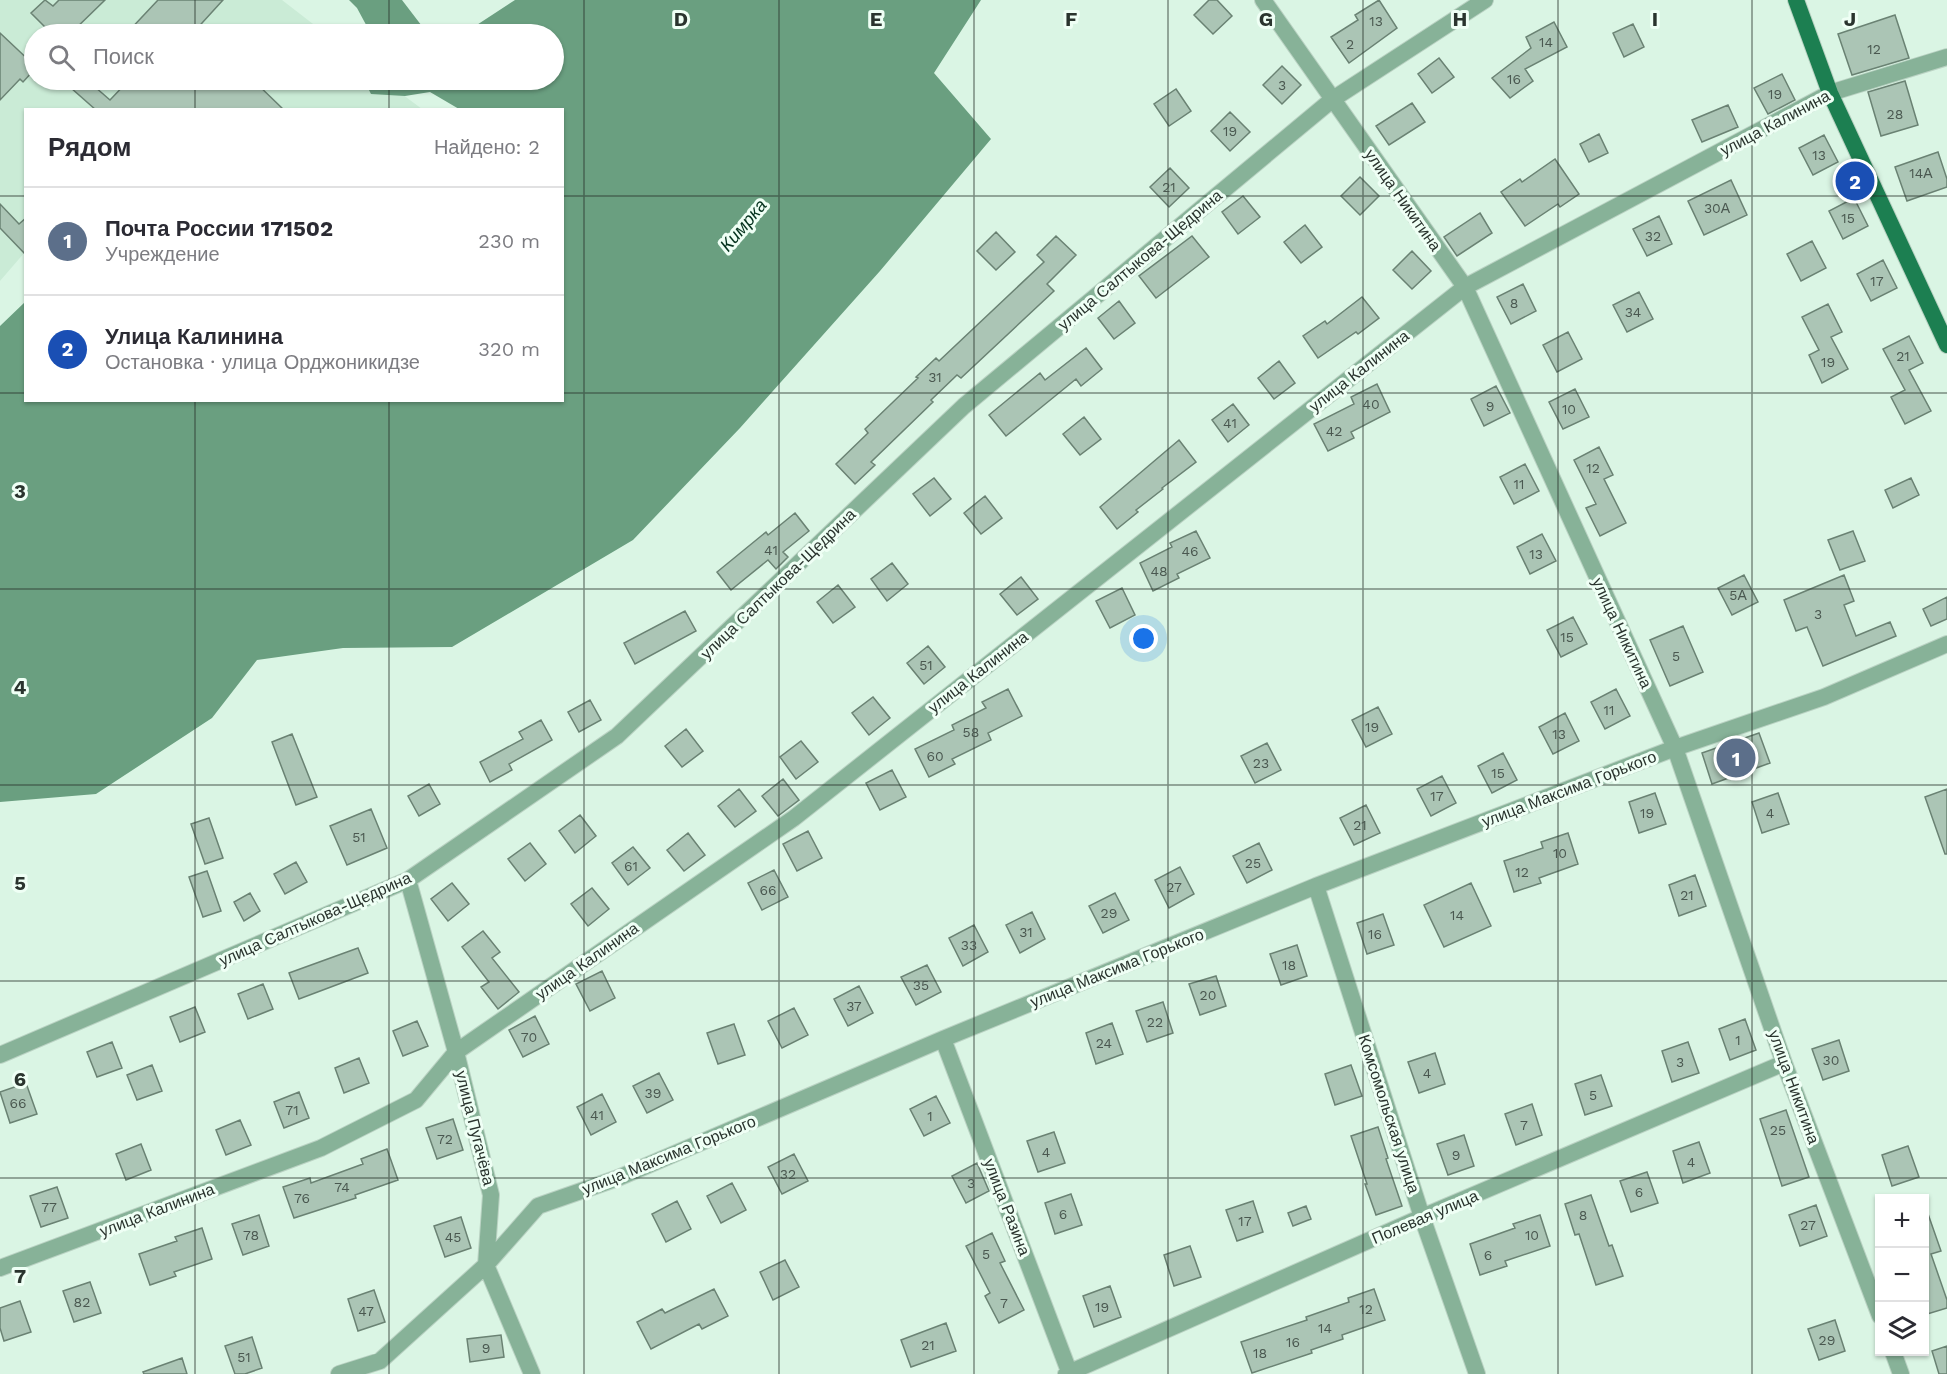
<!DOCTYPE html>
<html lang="ru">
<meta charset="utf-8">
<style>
body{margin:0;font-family:"Work Sans",sans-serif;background:#f2f2f3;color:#2b2b33}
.controls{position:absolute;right:18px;bottom:18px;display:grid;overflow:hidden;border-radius:0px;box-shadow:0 2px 4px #0004}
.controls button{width:54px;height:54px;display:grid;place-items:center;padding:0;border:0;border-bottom:2px solid #e1e1e2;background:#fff;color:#2b2b33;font:30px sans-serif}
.you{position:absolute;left:1144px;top:639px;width:21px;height:21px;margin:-15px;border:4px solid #fff;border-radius:50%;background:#1a73e8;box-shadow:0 0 0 9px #1a73e833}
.badge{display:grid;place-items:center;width:39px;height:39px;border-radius:50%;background:#0b8043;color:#fff;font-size:20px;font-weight:700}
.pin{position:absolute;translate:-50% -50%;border:3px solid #fff;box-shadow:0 2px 6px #0006}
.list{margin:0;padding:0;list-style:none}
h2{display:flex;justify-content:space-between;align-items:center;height:78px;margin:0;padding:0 24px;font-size:26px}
h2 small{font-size:20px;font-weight:400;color:#7c7c81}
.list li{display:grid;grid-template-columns:39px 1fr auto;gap:18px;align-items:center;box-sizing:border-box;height:108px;padding:0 24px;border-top:2px solid #e1e1e2}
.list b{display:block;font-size:22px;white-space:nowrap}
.list p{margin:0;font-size:20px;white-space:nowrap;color:#7c7c81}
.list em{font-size:20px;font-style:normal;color:#7c7c81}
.icon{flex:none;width:33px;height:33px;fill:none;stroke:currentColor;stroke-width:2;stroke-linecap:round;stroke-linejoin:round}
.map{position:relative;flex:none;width:1947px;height:1374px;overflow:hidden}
.search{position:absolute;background:#fff;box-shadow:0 2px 4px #0004;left:24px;top:24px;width:540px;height:66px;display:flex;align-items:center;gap:15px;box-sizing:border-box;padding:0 21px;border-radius:33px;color:#7c7c81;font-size:22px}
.panel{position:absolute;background:#fff;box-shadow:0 2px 4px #0004;left:24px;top:108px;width:540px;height:294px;border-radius:0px}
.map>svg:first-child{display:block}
.built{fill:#caebd6}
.water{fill:#6a9f80}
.building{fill:#abc5b5;stroke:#6a8273;stroke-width:1.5}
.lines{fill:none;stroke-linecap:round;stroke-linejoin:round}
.minor-casing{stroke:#bad2c3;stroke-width:18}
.primary-casing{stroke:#bad2c3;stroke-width:18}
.minor{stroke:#87b298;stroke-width:16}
.primary{stroke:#1c7f51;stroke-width:16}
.grid{fill:none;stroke:#2a342e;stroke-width:1.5;stroke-opacity:0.55}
.labels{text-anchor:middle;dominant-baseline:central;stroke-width:6;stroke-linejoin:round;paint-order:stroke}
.number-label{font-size:14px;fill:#4a5850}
.street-label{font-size:16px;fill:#2a342e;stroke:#effff5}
.water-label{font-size:18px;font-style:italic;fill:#04321d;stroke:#effff5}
.grid-label{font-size:20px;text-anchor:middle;font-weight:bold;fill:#2a342e;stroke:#effff5;stroke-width:6;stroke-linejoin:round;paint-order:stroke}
</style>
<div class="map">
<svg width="1947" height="1374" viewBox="0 0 1947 1374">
<rect width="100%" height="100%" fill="#daf5e4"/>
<!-- built -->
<path class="built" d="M0 0H282L326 34H34V80H383L422 109 26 110 25 252 0 281Z"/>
<!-- water -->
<path class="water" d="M349 0H402L428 34H371L357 8Z
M515 0H981L934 73 991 139 880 271 740 428 633 540 452 647 343 648 257 660 212 718 96 794 0 802V326L25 302 26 400H562V110L459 109 430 92 405 96 371 94 364 80H554V34H463Z"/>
<!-- building -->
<path class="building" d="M45 0 53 6 59 0H105L70 34H52L31 13Z
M158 0H223L192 34H126Z
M1209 0H1217L1232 16 1213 34 1194 15Z
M1379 0 1397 28 1349 63 1331 37 1358 20 1355 15Z
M1895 15 1909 58 1852 75 1838 34Z
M1554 22 1567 47 1525 69 1533 81 1510 98 1492 78 1531 48 1526 37Z
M1633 24 1644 47 1624 57 1613 33Z
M0 33 34 65V70L23 82 20 79 0 100Z
M1439 58 1454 77 1432 93 1418 74Z
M1282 66 1301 85 1282 104 1263 85Z
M1782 74 1795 100 1768 114 1754 88Z
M62 80H87L110 100 129 80H253L284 110H96Z
M1905 81 1918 125 1881 136 1868 92Z
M1176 89 1191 111 1169 126 1154 104Z
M1412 103 1425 122 1389 145 1376 126Z
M1728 105 1738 127 1702 142 1692 120Z
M1230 112 1250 132 1230 151 1211 131Z
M1599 134 1608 153 1589 162 1580 144Z
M1824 135 1838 162 1813 175 1799 148Z
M1938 152 1947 179V187L1907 201 1895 167Z
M1555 159 1579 194 1560 207 1558 204 1525 226 1501 192 1520 179 1522 182Z
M1170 168 1189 188 1169 207 1150 187Z
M1360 177 1379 196 1360 215 1341 196Z
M1731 180 1747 215 1704 235 1688 201Z
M1243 196 1260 217 1238 234 1222 212Z
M1854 198 1868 226 1843 239 1829 211Z
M0 204 19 224 26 218V255L0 228Z
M1480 213 1492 233 1457 256 1444 237Z
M1659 216 1672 244 1647 256 1633 229Z
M1305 225 1322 247 1301 263 1284 242Z
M996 232 1015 252 996 270 977 251Z
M1056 236 1076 255 1047 284 1054 291 961 378 957 375 931 400 933 402 871 462 875 465 855 484 836 464 868 433 865 429 918 378 916 377 936 358 939 361 1044 262 1037 255Z
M1192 236 1209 257 1156 298 1139 276Z
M1812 241 1826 268 1801 281 1787 254Z
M1412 251 1431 271 1412 289 1393 270Z
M1883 260 1897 288 1871 301 1857 274Z
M1523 284 1536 311 1511 324 1497 297Z
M1639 292 1653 319 1627 332 1613 305Z
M1362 297 1379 318 1358 334 1356 332 1318 358 1303 336 1325 321 1327 324Z
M1119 301 1135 323 1114 339 1098 318Z
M1828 304 1842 332 1831 337 1848 369 1822 383 1809 355 1819 350 1802 317Z
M1568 332 1582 359 1557 372 1543 345Z
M1909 336 1923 363 1909 370 1931 411 1905 424 1891 397 1905 390 1883 349Z
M1086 348 1102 369 1081 386 1076 379 1006 436 989 415 1040 373 1045 380Z
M1279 361 1295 383 1274 399 1258 378Z
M1377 384 1390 412 1351 432 1354 438 1328 451 1314 424 1354 404 1351 397Z
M1496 386 1510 413 1484 426 1471 399Z
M1575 389 1589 417 1563 429 1549 402Z
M1233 404 1249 425 1228 442 1212 420Z
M1084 417 1101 439 1080 455 1063 434Z
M1179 440 1196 462 1162 488 1163 489 1136 510 1138 512 1117 529 1100 507Z
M1599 447 1613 475 1604 479 1626 523 1600 536 1586 508 1596 504 1574 460Z
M1525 464 1539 491 1514 504 1500 477Z
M934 478 951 499 930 516 913 494Z
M1911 478 1919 495 1893 508 1885 490Z
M985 496 1002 518 981 534 964 513Z
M795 513 809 531 783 552 788 557 776 569 768 560 731 590 717 572 766 532 768 535Z
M1196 531 1210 558 1177 574 1179 578 1153 591 1140 563 1172 547 1170 543Z
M1853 531 1865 561 1840 570 1828 540Z
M1542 534 1556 561 1530 574 1517 547Z
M892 563 908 584 887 601 871 579Z
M1744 575 1758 602 1732 615 1718 588Z
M1844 575 1854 601 1844 605 1856 636 1890 622 1896 636 1823 666 1807 627 1796 631 1784 600Z
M1021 577 1038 599 1017 615 1000 594Z
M838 585 855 607 833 623 817 602Z
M1122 588 1135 615 1110 628 1096 601Z
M1947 597V619L1931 626 1923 609Z
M685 611 696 631 635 664 624 643Z
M1573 617 1587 644 1561 657 1547 630Z
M1683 626 1703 672 1670 686 1650 640Z
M928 646 945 667 924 684 907 663Z
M1008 689 1022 716 988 733 991 740 952 759 955 764 929 777 915 749 954 730 952 725 986 708 982 702Z
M1616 689 1630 716 1605 729 1591 702Z
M873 697 890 718 869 735 852 713Z
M590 700 601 720 579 732 568 712Z
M1378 707 1392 734 1366 747 1352 720Z
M1565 713 1579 741 1553 754 1539 727Z
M541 720 552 740 509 764 512 770 490 782 480 762 523 739 519 732Z
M686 729 703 751 682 767 665 746Z
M1759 733 1770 763 1712 784 1702 753Z
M292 734 317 797 296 805 272 742Z
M801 741 818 762 796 779 780 757Z
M1267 743 1281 770 1255 783 1241 756Z
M1503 753 1517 780 1492 793 1478 766Z
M892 770 906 797 880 810 866 783Z
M1442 776 1456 803 1431 816 1417 789Z
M783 779 799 800 778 816 762 796Z
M429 784 440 804 419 816 408 796Z
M739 789 756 811 735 827 718 806Z
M1947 789V854H1945L1925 797Z
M1655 793 1666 824 1639 833 1629 802Z
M1778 793 1789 824 1762 833 1752 802Z
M1366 805 1380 833 1354 845 1340 818Z
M371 809 387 848 347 865 330 826Z
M580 815 596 836 575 853 559 831Z
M209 818 223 858 205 864 191 824Z
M808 831 822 858 797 871 783 844Z
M688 833 705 855 684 871 667 850Z
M1568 833 1578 864 1539 878 1541 883 1514 892 1504 861 1543 848 1541 842Z
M530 843 546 864 525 881 508 859Z
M1259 843 1272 870 1247 883 1233 856Z
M633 847 650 868 628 885 612 863Z
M296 862 307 882 285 894 274 874Z
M1180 867 1194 894 1169 908 1155 880Z
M774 870 788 897 762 910 748 883Z
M207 871 221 911 203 917 189 877Z
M1695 875 1706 906 1679 916 1669 885Z
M452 883 469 904 448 921 431 899Z
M1471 883 1491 926 1444 947 1424 905Z
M592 888 609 909 588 926 571 904Z
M250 893 260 911 244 921 234 902Z
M1115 893 1129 920 1103 933 1089 906Z
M1032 912 1045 939 1020 953 1006 925Z
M1383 914 1394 945 1367 954 1357 923Z
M974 925 988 952 963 966 949 938Z
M483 931 500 952 492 958 519 992 498 1009 481 987 489 982 462 947Z
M1297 945 1307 976 1281 985 1270 954Z
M358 948 368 973 299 999 289 973Z
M927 965 941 992 916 1005 901 977Z
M602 971 615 998 590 1011 576 984Z
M1216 976 1226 1006 1200 1015 1189 984Z
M263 984 273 1009 248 1019 238 994Z
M859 986 873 1013 848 1026 834 999Z
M1163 1002 1173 1033 1147 1042 1136 1011Z
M195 1007 205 1032 180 1042 170 1017Z
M794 1008 808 1035 782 1048 768 1021Z
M535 1016 549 1044 523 1057 509 1030Z
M1745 1019 1756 1050 1730 1060 1719 1029Z
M417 1021 428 1046 403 1056 393 1031Z
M1112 1023 1123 1054 1096 1064 1086 1033Z
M734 1024 745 1055 718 1064 707 1033Z
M1839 1040 1849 1071 1823 1080 1812 1049Z
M112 1042 122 1068 97 1077 87 1052Z
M1688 1042 1699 1073 1672 1082 1662 1051Z
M1435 1053 1445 1084 1419 1093 1408 1062Z
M359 1058 369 1083 344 1093 335 1068Z
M152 1065 162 1091 137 1100 127 1075Z
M1351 1065 1362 1096 1335 1105 1325 1074Z
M659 1073 673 1100 647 1113 633 1086Z
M1601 1075 1612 1106 1585 1115 1575 1084Z
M26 1083 37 1114 10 1123 0 1092Z
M299 1092 309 1118 284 1128 274 1102Z
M602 1094 616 1122 591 1135 577 1107Z
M936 1096 950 1123 924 1136 910 1109Z
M1532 1104 1542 1135 1516 1145 1505 1114Z
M1786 1110 1809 1177 1782 1186 1760 1119Z
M453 1119 463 1150 437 1159 426 1128Z
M240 1120 251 1145 226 1155 216 1130Z
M1378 1127 1388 1158 1386 1159 1402 1206 1376 1215 1365 1184H1367L1351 1136Z
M1054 1132 1065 1163 1038 1172 1027 1141Z
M1464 1135 1474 1166 1448 1175 1437 1144Z
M1699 1142 1710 1173 1683 1183 1673 1151Z
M141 1144 151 1170 126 1180 116 1154Z
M1908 1146 1919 1177 1892 1186 1882 1155Z
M387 1149 398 1180 355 1195 356 1198 294 1218 283 1187 310 1178 311 1183 363 1164 361 1159Z
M794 1154 808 1181 782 1194 768 1167Z
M977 1163 989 1191 966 1203 952 1176Z
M1647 1172 1658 1203 1631 1212 1620 1181Z
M732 1183 746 1210 721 1223 707 1196Z
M57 1187 68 1218 41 1227 30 1196Z
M1071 1194 1082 1225 1055 1234 1045 1203Z
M1591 1195 1609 1246 1612 1245 1623 1276 1596 1285 1579 1234 1575 1235 1565 1204Z
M677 1201 691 1229 666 1242 652 1214Z
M1253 1201 1263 1232 1237 1241 1226 1210Z
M1816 1205 1827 1236 1800 1246 1789 1215Z
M1306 1206 1311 1219 1293 1226 1288 1213Z
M1924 1211H1927L1941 1251 1931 1254 1947 1300V1308L1924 1315Z
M259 1215 269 1246 243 1255 232 1224Z
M1540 1215 1550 1246 1505 1261 1507 1266 1480 1275 1470 1244 1515 1228 1513 1224Z
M461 1217 471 1248 445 1257 434 1226Z
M202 1228 212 1259 174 1272 176 1276 150 1285 139 1254 177 1241 175 1237Z
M992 1233 1005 1261 1000 1263 1024 1310 999 1323 985 1296 990 1293 966 1246Z
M1190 1246 1201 1277 1174 1286 1164 1255Z
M785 1260 799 1287 773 1300 760 1272Z
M90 1282 101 1313 74 1322 63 1291Z
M1110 1286 1121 1317 1094 1327 1083 1296Z
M714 1289 728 1316 702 1329 699 1324 651 1349 637 1322 662 1309 665 1313Z
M1374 1289 1385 1320 1342 1335 1343 1339 1311 1350 1312 1353 1252 1373 1241 1342 1307 1320 1306 1317 1349 1302 1348 1298Z
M374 1290 385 1322 358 1331 348 1299Z
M20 1301 31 1332 4 1341 0 1328V1308Z
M1835 1320 1845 1351 1819 1360 1808 1329Z
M946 1323 956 1351 911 1367 901 1340Z
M501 1335 504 1357 470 1362 467 1339Z
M252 1337 262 1368 245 1374H235L225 1346Z
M1947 1346V1374H1939L1932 1351Z
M182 1358 187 1374H144L143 1372Z"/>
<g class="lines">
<defs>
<path id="minor" d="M1263 0 1465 287 1675 748 1784 1063 1880 1316
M408 880 456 1052 491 1195 486 1265 532 1374
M1316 886 1422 1217 1477 1374
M943 1039 1070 1374
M0 1055 408 880 617 736 964 406 1333 99 1485 0
M0 1268 321 1148 416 1100 456 1052 794 818 1465 287 1830 93 1947 57
M1893 1352 1901 1374
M339 1374 380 1361 486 1265 538 1206 618 1178 943 1039 1316 886 1675 748 1824 697 1947 644
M1066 1374 1422 1217 1784 1063"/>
<path id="primary" d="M1796 0 1830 93 1947 345"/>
</defs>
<!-- minor casing -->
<use href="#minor" class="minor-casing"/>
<!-- primary casing -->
<use href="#primary" class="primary-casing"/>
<!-- minor -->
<use href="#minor" class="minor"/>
<!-- primary -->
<use href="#primary" class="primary"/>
</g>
<!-- grid -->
<path class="grid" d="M195 0V34M389 0V34M584 0V1374M779 0V1374M974 0V1374M1168 0V1374M1363 0V1374M1558 0V1374M1752 0V1374M195 80V110M389 80V110M0 196H26M562 196H1947M0 393H26M562 393H1947M195 400V1374M389 400V1374M0 589H1947M0 785H1947M0 981H1947M0 1178H1947"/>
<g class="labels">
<!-- number labels -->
<g class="number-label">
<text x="1376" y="21">13</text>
<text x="1546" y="42">14</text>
<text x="1350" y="44">2</text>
<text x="1874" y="49">12</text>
<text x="1514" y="79">16</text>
<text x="1282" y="85">3</text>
<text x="1775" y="94">19</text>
<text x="1895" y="114">28</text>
<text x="1230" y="131">19</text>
<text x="1819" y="155">13</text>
<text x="1921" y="173">14А</text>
<text x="1169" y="187">21</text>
<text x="1717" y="208">30А</text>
<text x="1848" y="218">15</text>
<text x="1653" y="236">32</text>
<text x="1877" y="281">17</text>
<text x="1514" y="303">8</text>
<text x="1633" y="312">34</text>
<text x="1903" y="356">21</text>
<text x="1828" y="362">19</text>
<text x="935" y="377">31</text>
<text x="1371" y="404">40</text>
<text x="1490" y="406">9</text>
<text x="1569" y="409">10</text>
<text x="1230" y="423">41</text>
<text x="1334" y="431">42</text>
<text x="1593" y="468">12</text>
<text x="1519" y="484">11</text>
<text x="771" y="550">41</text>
<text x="1190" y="551">46</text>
<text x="1536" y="554">13</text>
<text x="1159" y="571">48</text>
<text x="1738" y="595">5А</text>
<text x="1818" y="614">3</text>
<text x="1567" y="637">15</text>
<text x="1676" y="656">5</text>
<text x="926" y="665">51</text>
<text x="1609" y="710">11</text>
<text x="1372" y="727">19</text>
<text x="971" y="732">58</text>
<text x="1559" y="734">13</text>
<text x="935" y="756">60</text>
<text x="1261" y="763">23</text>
<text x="1498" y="773">15</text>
<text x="1437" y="796">17</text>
<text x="1647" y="813">19</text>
<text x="1770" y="813">4</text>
<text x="1360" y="825">21</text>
<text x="359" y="837">51</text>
<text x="1560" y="853">10</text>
<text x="1253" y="863">25</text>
<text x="631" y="866">61</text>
<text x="1522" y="872">12</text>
<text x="1174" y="887">27</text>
<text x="768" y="890">66</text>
<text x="1687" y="895">21</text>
<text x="1109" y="913">29</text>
<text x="1457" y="915">14</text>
<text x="1026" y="932">31</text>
<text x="1375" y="934">16</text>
<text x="969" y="945">33</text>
<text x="1289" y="965">18</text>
<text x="921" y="985">35</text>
<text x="1208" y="995">20</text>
<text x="854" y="1006">37</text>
<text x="1155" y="1022">22</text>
<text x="529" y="1037">70</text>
<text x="1738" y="1040">1</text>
<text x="1104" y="1043">24</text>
<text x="1831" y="1060">30</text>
<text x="1680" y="1062">3</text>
<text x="1427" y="1073">4</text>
<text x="653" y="1093">39</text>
<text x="1593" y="1095">5</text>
<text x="18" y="1103">66</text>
<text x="292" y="1110">71</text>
<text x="597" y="1115">41</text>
<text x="930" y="1116">1</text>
<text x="1524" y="1125">7</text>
<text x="1778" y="1130">25</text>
<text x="445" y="1139">72</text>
<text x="1046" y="1152">4</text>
<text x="1456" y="1155">9</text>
<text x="1691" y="1162">4</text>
<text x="788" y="1174">32</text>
<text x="971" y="1183">3</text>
<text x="342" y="1187">74</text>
<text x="1639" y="1192">6</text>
<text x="302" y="1198">76</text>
<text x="49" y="1207">77</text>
<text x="1063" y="1214">6</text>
<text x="1583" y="1215">8</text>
<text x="1245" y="1221">17</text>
<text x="1808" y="1225">27</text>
<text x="251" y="1235">78</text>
<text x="1532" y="1235">10</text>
<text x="453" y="1237">45</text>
<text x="986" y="1254">5</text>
<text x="1488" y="1255">6</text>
<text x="82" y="1302">82</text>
<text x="1004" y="1303">7</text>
<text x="1102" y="1307">19</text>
<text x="1366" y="1309">12</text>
<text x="366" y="1311">47</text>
<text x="1325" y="1328">14</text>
<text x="1827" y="1340">29</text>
<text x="1293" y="1342">16</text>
<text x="928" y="1345">21</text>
<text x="486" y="1348">9</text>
<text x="1260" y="1353">18</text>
<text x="244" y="1357">51</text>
</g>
<!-- street labels -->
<g class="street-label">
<text transform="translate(1775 123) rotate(-28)">улица Калинина</text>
<text transform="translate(1403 200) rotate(55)">улица Никитина</text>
<text transform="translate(1140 260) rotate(-40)">улица Салтыкова-Щедрина</text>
<text transform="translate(1359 371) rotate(-38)">улица Калинина</text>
<text transform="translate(778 584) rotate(-44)">улица Салтыкова-Щедрина</text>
<text transform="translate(1622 633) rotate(65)">улица Никитина</text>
<text transform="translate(978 672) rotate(-38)">улица Калинина</text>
<text transform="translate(1569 789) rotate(-21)">улица Максима Горького</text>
<text transform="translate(315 919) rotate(-24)">улица Салтыкова-Щедрина</text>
<text transform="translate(587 961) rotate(-35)">улица Калинина</text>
<text transform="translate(1117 968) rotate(-22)">улица Максима Горького</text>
<text transform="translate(1794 1087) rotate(70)">улица Никитина</text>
<text transform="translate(1389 1114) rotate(72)">Комсомольская улица</text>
<text transform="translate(475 1128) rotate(76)">улица Пугачёва</text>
<text transform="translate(669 1155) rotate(-22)">улица Максима Горького</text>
<text transform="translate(1007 1207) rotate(69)">улица Разина</text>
<text transform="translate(157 1210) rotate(-21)">улица Калинина</text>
<text transform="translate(1425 1217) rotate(-23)">Полевая улица</text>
</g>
<!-- water labels -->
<g class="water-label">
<text transform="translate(743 225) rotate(-50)">Кимрка</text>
</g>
</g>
<g class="grid-label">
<text x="681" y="26">D</text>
<text x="876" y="26">E</text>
<text x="1071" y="26">F</text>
<text x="1266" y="26">G</text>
<text x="1460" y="26">H</text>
<text x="1655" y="26">I</text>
<text x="1850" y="26">J</text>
<text x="20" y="498">3</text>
<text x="20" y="694">4</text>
<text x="20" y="890">5</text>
<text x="20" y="1086">6</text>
<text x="20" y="1283">7</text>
</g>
</svg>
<div class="controls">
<button>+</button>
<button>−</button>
<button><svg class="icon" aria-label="layers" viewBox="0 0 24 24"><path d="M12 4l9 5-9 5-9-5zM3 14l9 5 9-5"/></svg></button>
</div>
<div class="you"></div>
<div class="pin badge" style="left:1736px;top:758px;background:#5c6f8a">1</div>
<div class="pin badge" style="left:1855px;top:181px;background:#1a4fb4">2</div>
<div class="search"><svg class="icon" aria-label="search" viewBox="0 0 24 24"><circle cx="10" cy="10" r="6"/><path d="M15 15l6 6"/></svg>Поиск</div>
<section class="panel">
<h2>Рядом<small>Найдено: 2</small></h2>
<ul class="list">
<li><span class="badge" style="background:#5c6f8a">1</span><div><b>Почта России 171502</b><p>Учреждение</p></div><em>230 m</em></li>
<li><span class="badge" style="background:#1a4fb4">2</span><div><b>Улица Калинина</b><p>Остановка · улица Орджоникидзе</p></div><em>320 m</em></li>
</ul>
</section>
</div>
